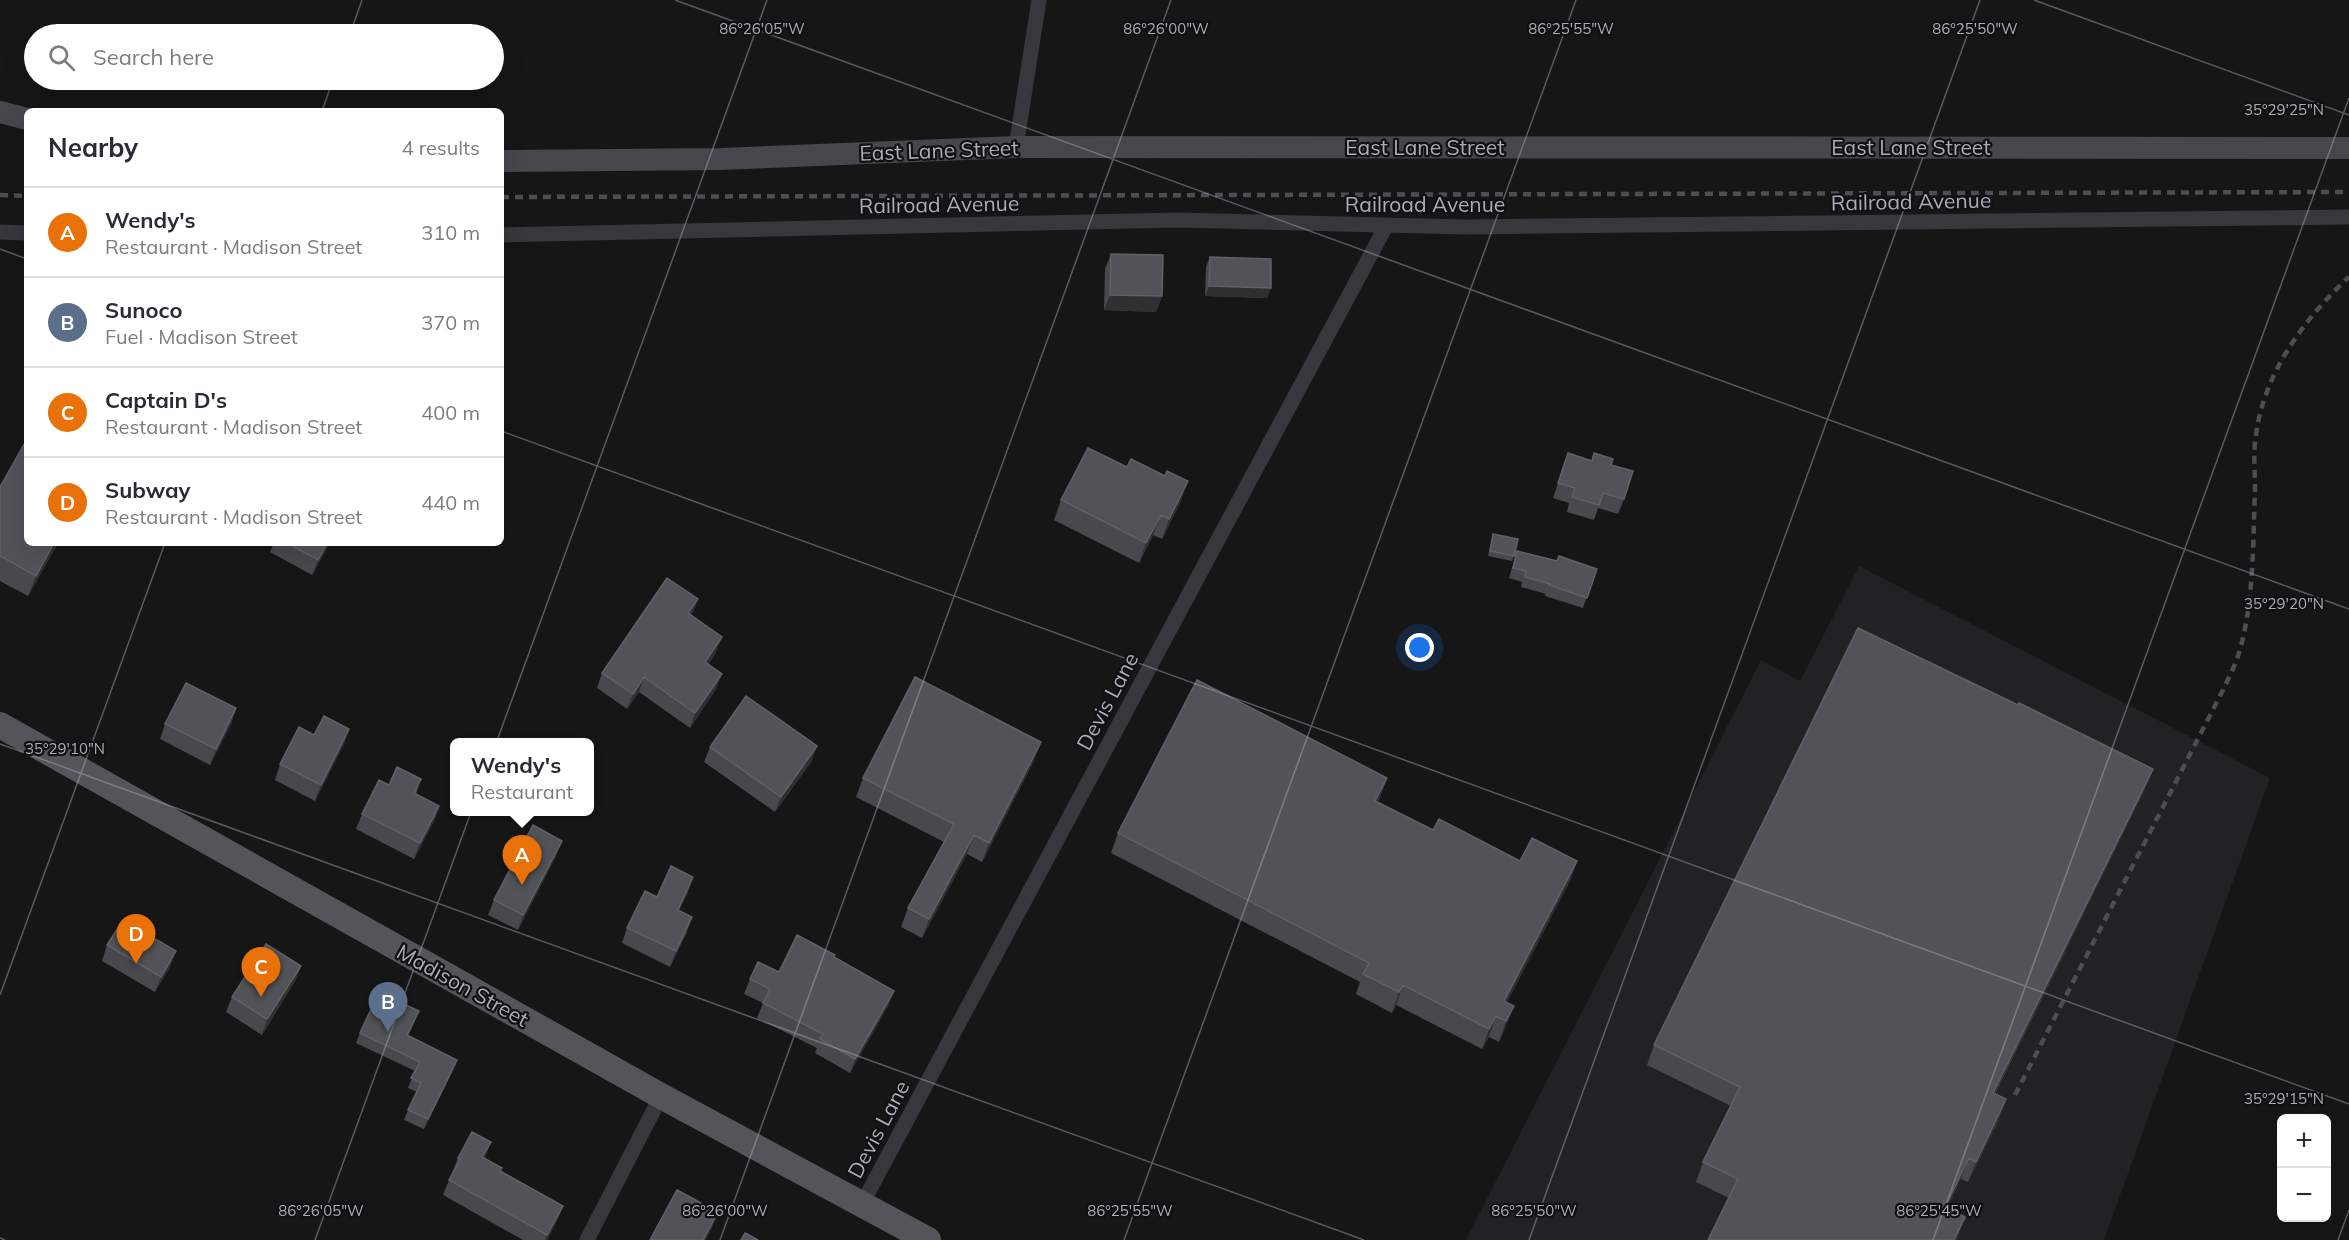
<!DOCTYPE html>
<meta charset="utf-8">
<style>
body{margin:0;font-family:Mulish,sans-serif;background:#f7f7f7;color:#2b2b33}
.controls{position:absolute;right:18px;bottom:18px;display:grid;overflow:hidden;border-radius:9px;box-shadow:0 6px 24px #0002}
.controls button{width:54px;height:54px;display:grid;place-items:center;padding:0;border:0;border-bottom:2px solid #e1e1e2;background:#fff;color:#2b2b33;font:30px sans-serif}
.you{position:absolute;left:1420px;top:648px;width:21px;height:21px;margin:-15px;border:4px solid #fff;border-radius:50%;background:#1a73e8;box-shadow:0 0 0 9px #1a73e833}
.badge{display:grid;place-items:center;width:39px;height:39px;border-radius:50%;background:#846434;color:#fff;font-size:20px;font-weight:700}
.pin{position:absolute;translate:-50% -50px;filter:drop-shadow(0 2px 3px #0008)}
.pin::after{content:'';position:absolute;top:32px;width:21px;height:18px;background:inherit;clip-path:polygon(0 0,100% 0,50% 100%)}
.popup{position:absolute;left:450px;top:738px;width:144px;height:78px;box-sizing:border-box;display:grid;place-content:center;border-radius:9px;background:#fff;filter:drop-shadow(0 2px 4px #0005);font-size:20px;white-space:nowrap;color:#7c7c81}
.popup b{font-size:22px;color:#2b2b33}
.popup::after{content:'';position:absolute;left:50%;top:100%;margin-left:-12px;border:12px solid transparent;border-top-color:#fff}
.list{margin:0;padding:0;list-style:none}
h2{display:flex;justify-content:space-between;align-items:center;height:78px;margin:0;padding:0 24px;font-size:26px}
h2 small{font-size:20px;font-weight:400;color:#7c7c81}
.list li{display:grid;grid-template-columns:39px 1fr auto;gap:18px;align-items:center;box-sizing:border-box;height:90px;padding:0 24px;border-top:2px solid #e1e1e2}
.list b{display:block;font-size:22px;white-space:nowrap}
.list p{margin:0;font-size:20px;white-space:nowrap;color:#7c7c81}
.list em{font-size:20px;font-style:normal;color:#7c7c81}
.icon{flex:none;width:33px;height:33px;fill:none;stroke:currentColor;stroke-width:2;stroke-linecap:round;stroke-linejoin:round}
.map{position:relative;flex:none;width:2349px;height:1240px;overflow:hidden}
.search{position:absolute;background:#fff;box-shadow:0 6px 24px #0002;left:24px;top:24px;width:480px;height:66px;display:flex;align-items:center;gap:15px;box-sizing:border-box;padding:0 21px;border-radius:33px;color:#7c7c81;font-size:22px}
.panel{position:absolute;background:#fff;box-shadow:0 6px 24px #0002;left:24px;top:108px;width:480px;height:438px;border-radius:9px}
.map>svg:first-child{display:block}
.built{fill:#222224}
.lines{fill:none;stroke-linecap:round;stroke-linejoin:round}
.street{stroke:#37383c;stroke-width:15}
.secondary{stroke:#45474c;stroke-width:22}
.primary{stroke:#53555b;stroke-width:26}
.rail{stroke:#4c4e53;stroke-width:4.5;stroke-dasharray:8 6;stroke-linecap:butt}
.wall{fill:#47494c}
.shaded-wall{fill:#2f3032}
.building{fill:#525358;stroke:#5f6166;stroke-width:1.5}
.ticks{fill:none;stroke:#a8adb7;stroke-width:1.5;stroke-opacity:0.45}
.labels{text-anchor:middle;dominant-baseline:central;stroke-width:4.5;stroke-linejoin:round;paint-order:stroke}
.street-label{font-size:21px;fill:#a8adb7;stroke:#111112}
.ticks-label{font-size:15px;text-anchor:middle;fill:#a8adb7;stroke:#111112;stroke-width:4.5;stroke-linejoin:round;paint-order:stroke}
</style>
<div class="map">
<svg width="2349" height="1240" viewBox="0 0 2349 1240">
<rect width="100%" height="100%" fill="#161617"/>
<!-- built -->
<path class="built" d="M1859 566 2270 778 2104 1240H1466L1761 660 1800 681Z"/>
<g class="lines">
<!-- street -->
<path class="street" d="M1016 147 1039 0
M0 232 27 233
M501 235 1178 220 1465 227 2349 217
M862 1204 1385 228 1376 226
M587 1240 661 1096"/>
<!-- secondary -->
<path class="secondary" d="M0 112 27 119
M501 161 721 159 1016 147 2349 148"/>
<!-- primary -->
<path class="primary" d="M0 725 661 1096 928 1240"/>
<!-- rail -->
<path class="rail" d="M0 195 27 196
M501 197 2349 192
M2015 1095 2223 690C2228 679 2234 668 2238 656 2254 606 2253 542 2255 489 2255 471 2253 452 2256 435 2264 373 2304 319 2349 277"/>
</g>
<!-- wall -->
<path class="wall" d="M1111 254 1162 296 1156 312 1104 310 1105 269Z
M1210 257 1271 288 1267 298 1205 296 1206 267Z
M1568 453 1591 461 1611 465 1624 499 1618 514 1598 508 1594 520 1567 512 1569 503 1553 498Z
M0 487 27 543H58L28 596 0 581Z
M1061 500 1181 501 1162 539 1153 535 1139 563 1054 520Z
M1493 534 1514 556 1512 561 1488 556Z
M274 543H330L312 575 270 552Z
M1517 551 1557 561 1597 569 1583 608 1545 596 1546 594 1521 587 1522 582 1509 578Z
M698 599 691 616 716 652 708 665 716 689 690 728 639 692 627 709 597 688 602 673Z
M236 708 231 724 210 765 160 739 165 724Z
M349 729 344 744 315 801 275 780 280 764 314 735Z
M817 746 811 762 775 812 704 762 710 747Z
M1034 761 982 862 967 854 922 938 901 927 908 908 944 842 856 797 863 778Z
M1387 778 1378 802 1433 830 1520 861H1577L1570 881 1506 1002V1026L1499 1042 1489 1037 1482 1049 1396 1005 1392 1013 1356 994 1360 982 1111 853 1118 833Z
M421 779 416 794 439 806 434 821 414 859 356 829 362 814 389 785Z
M2145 789 1995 1094 1999 1120 1968 1182 1961 1179 1947 1208 1965 1217 1957 1240H1708L1729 1198 1696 1182 1703 1162 1731 1106 1647 1065 1654 1045Z
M556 856 518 930 488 915 494 900Z
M688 892 679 910 687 932 670 967 622 943 627 928 657 897Z
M107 945 170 967 155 992 102 961Z
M834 957 894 991 888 1006 850 1073 815 1053 817 1048 757 1018 763 1003 744 994 750 979Z
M301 966 295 981 262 1035 226 1012 232 997Z
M415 1021 408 1036 457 1060 453 1070 424 1129 404 1120 408 1110 417 1092 408 1088 415 1071 356 1043 360 1033Z
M458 1158 484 1159 501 1171 563 1206 557 1221 547 1240H523L443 1195Z"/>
<!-- shaded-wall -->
<path class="shaded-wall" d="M1209 286 1271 288 1267 298 1205 296Z
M1110 295 1162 296 1156 312 1104 310Z
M1188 481 1181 501 1162 539 1169 519Z
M1161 515 1153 535 1139 563 1146 543Z
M54 543H58L28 596 36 576Z
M327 543H330L312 575 318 560Z
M698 599 692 614 682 629 688 613Z
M722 637 716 652 699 678 705 662Z
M722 674 716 689 690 728 695 713Z
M644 677 639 692 627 709 633 694Z
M236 708 231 724 210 765 216 749Z
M349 729 344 744 315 801 321 785Z
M1041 742 1034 761 982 862 989 843Z
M817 746 811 762 775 812 781 797Z
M2153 769 2145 789 1985 1113 1993 1093Z
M1387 778 1380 798 1368 821 1375 801Z
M439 806 434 821 414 859 420 843Z
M974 835 967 854 922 938 929 919Z
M562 841 556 856 518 930 523 915Z
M1577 861 1570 881 1499 1018 1504 1001Z
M693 877 688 892 672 925 678 910Z
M692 917 687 932 670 967 676 951Z
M176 951 170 967 155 992 161 977Z
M301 966 295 981 262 1035 267 1019Z
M1403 985 1396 1005 1392 1013 1399 992Z
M894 991 888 1006 850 1073 855 1059Z
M1514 1006 1506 1026 1499 1042 1506 1021Z
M1496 1016 1489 1037 1482 1049 1489 1029Z
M457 1060 453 1070 424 1129 428 1119Z
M2006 1099 1999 1120 1968 1182 1976 1162Z
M491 1142 485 1158 477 1173 482 1157Z
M1969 1158 1961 1179 1937 1227 1945 1207Z
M563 1206 557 1221 547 1240H545L547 1235Z
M718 1212 712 1228 706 1240H703Z
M1965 1217 1957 1240H1954Z"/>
<!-- building -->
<path class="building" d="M1111 254 1163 255 1162 296 1110 295Z
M1210 257 1271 259V288L1209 286Z
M27 439V543H54L36 576 0 556V487Z
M1088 448 1127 467 1131 459 1165 476 1167 471 1188 481 1169 519 1161 515 1146 543 1061 500Z
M1568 453 1592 461 1594 453 1613 459 1611 465 1633 471 1624 499 1603 493 1599 505 1572 497 1575 488 1558 483Z
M1493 534 1518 539 1514 556 1490 551Z
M287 543H327L318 560Z
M1517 551 1557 561 1559 556 1597 569 1587 598 1549 585 1550 584 1525 577 1526 571 1513 568Z
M667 578 698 599 688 613 722 637 705 662 722 674 695 713 644 677 633 694 602 673Z
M1858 628 2018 705 2019 703 2153 769 1993 1093 2006 1099 1976 1162 1969 1158 1945 1207 1965 1217 1954 1240H1708L1738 1179 1703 1162 1740 1087 1654 1045Z
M915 677 1041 742 989 843 974 835 929 919 908 908 954 824 863 778Z
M1197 680 1387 778 1375 801 1433 830 1439 819 1520 861 1532 838 1577 861 1504 1001 1514 1006 1506 1021 1496 1016 1489 1029 1403 985 1399 992 1363 974 1369 963 1118 833Z
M186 683 236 708 216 749 165 724Z
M746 696 817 746 781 797 710 747Z
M324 716 349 729 321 785 280 764 299 727 314 735Z
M397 767 421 779 414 793 439 806 420 843 362 814 379 780 389 785Z
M533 825 562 841 523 915 494 900Z
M671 866 693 877 678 910 692 917 676 951 627 928 645 891 657 897Z
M123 920 176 951 161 977 107 945Z
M797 935 835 955 834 957 894 991 855 1059 820 1039 823 1034 763 1003 770 989 750 979 758 962 779 972Z
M266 944 301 966 267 1019 232 997Z
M379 992 419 1011 407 1035 457 1060 428 1119 408 1110 421 1083 411 1078 420 1062 360 1033Z
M472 1132 491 1142 482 1157 502 1168 500 1171 563 1206 547 1235 449 1180 460 1160 458 1158Z
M677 1190 718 1212 703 1240H650Z
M745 1233 758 1240H741Z"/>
<!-- ticks -->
<path class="ticks" d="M675 0 2349 609M2034 0 2349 115M350 34 362 0M322 111 333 80M0 249 27 259M501 431 2349 1104M0 744 1364 1240M0 995 165 543M0 1238 5 1240M315 1240 767 0M720 1240 1171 0M1124 1240 1576 0M1529 1240 1980 0M1933 1240 2349 98M2338 1240 2349 1210"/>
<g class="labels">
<!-- street labels -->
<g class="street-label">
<text x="1425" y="147">East Lane Street</text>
<text x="1911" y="147">East Lane Street</text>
<text transform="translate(939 150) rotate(-2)">East Lane Street</text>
<text transform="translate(1911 201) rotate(-1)">Railroad Avenue</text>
<text transform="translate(939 204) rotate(-1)">Railroad Avenue</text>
<text x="1425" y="204">Railroad Avenue</text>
<text transform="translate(1107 701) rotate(-62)">Devis Lane</text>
<text transform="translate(463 985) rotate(29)">Madison Street</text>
<text transform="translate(878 1129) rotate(-62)">Devis Lane</text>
</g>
</g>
<g class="ticks-label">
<text x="762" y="34">86°26'05"W</text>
<text x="1166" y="34">86°26'00"W</text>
<text x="1571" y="34">86°25'55"W</text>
<text x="1975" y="34">86°25'50"W</text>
<text x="2284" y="115">35°29'25"N</text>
<text x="2284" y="609">35°29'20"N</text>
<text x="65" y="754">35°29'10"N</text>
<text x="2284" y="1104">35°29'15"N</text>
<text x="321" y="1216">86°26'05"W</text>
<text x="725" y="1216">86°26'00"W</text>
<text x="1130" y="1216">86°25'55"W</text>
<text x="1534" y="1216">86°25'50"W</text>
<text x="1939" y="1216">86°25'45"W</text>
</g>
</svg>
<div class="controls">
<button>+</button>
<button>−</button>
</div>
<div class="you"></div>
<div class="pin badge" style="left:522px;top:885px;background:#e8710a">A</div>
<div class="popup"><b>Wendy's</b>Restaurant</div>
<div class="pin badge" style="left:388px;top:1032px;background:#5c6f8a">B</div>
<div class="pin badge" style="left:261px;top:997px;background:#e8710a">C</div>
<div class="pin badge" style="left:136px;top:964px;background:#e8710a">D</div>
<div class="search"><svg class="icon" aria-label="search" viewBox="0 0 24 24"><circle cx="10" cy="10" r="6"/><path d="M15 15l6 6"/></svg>Search here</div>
<section class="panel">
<h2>Nearby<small>4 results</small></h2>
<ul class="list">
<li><span class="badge" style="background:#e8710a">A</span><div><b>Wendy's</b><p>Restaurant · Madison Street</p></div><em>310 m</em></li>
<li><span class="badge" style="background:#5c6f8a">B</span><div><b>Sunoco</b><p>Fuel · Madison Street</p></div><em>370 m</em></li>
<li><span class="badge" style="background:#e8710a">C</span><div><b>Captain D's</b><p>Restaurant · Madison Street</p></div><em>400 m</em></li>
<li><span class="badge" style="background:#e8710a">D</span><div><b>Subway</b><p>Restaurant · Madison Street</p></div><em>440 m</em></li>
</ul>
</section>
</div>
